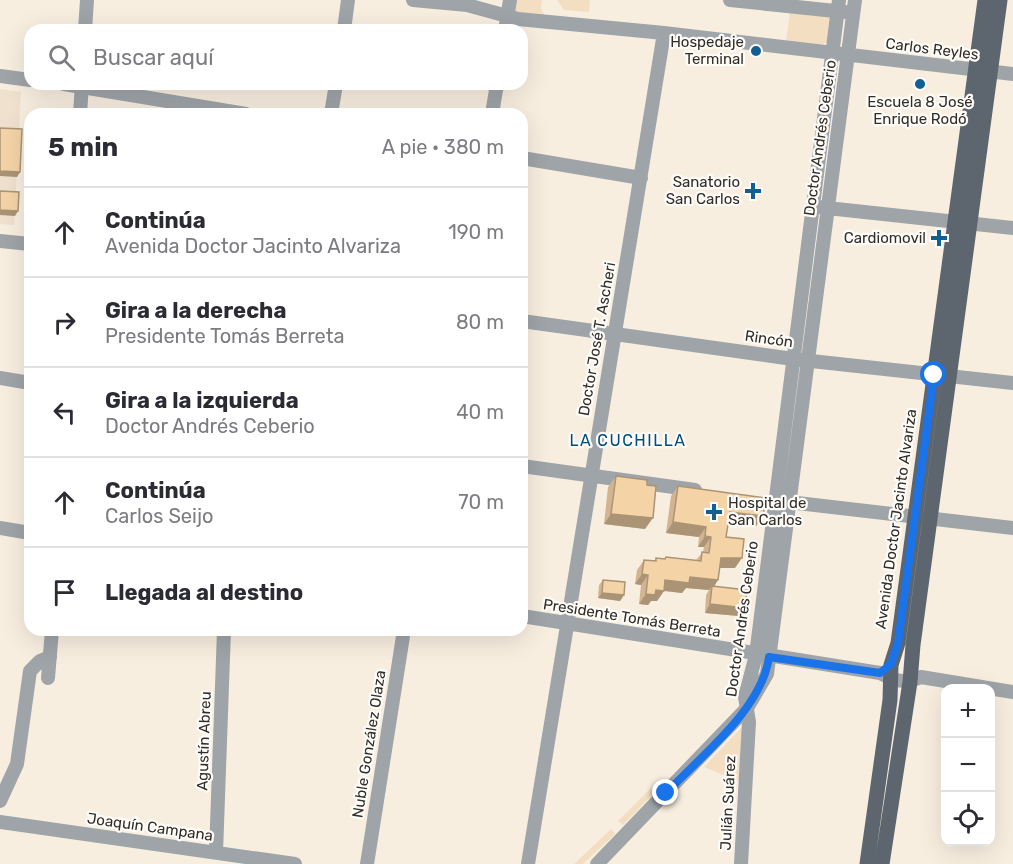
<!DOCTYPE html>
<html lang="es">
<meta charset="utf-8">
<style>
body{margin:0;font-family:Rubik,sans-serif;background:#f2f2f3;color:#2b2b33}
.controls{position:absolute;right:18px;bottom:18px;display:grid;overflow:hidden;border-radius:12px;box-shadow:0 6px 24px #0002}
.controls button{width:54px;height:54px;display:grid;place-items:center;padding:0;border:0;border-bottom:2px solid #e1e1e2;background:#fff;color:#2b2b33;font:30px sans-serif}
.stop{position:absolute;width:18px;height:18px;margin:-14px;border:4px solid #1a73e8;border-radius:50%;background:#fff}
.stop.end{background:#1a73e8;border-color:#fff;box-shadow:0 2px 6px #0008}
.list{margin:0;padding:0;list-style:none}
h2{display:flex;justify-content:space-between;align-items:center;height:78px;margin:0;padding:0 24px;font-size:26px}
h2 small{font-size:20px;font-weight:400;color:#7c7c81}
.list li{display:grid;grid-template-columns:39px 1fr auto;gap:18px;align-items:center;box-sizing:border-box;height:90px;padding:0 24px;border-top:2px solid #e1e1e2}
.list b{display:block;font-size:22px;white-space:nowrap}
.list p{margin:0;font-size:20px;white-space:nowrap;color:#7c7c81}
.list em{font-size:20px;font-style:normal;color:#7c7c81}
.icon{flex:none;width:33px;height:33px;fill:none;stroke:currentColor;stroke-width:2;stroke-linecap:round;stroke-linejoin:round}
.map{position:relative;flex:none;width:1013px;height:864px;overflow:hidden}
.search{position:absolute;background:#fff;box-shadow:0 6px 24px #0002;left:24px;top:24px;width:504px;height:66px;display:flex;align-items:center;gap:15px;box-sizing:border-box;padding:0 21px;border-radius:18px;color:#7c7c81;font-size:22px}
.panel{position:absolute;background:#fff;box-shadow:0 6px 24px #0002;left:24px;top:108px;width:504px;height:528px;border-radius:18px}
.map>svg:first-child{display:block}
.built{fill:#efe1ce}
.green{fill:#f4dec1}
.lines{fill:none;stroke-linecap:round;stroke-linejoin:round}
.minor{stroke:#9fa4a9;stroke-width:14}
.major{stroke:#5d666f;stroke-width:15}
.wall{fill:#d2b590}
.shaded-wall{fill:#ab9475}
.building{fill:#f4d3a7;stroke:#ab9475;stroke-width:1.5}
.route{stroke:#1a73e8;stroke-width:8}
.poi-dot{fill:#126093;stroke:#fefcf9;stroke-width:2}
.labels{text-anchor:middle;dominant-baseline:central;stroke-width:4.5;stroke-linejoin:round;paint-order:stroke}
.poi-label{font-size:15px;fill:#312d28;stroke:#fefcf9;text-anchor:end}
.street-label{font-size:15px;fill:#312d28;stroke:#fefcf9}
.neighbourhood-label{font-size:16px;letter-spacing:1.5px;fill:#004e7b;stroke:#fefcf9}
</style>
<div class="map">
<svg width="1013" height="864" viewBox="0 0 1013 864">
<rect width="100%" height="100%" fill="#f8eee0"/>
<!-- built -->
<path class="built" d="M0 89 21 92 14 225 0 224Z"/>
<!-- green -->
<path class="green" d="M516 0H542L541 8 546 18 514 13Z
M557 0H590L589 12 564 10Z
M790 11 832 15 828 41 821 46 786 42Z
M743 726V783L704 767Z
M651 788 655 792 623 825 618 821Z
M611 829 615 834 583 864H574Z"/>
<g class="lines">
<!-- minor -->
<path class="minor" d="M413 0 467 5 518 19 664 33 1013 74
M730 0 845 12
M85 30 87 0
M344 30 348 0
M505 30 510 0
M0 76 30 80
M64 84 246 114
M80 114 82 84
M331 114 336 84
M492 114 497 84
M522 158 641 178
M818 207 1013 228
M0 241 30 244
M522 321 793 359 1013 383
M0 378 30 383
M522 466 695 490
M780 501 1013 528
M0 528 30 533
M522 616 880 673C894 681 906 684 921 677L1013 692
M48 678 52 630
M0 801 17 764 30 671 40 661 50 657
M0 822 295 864
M216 853 224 630
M367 864 404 630
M528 864 664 33
M597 864 747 708 767 674 855 0
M741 864 749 722 745 697 756 655 839 0"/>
<!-- major -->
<path class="major" d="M867 864 890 700 891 665 898 643 985 0
M882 864 910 682 913 645 1000 0"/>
</g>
<!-- wall -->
<path class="wall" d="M616 476 645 529 604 524 608 487Z
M678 486 763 516 756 526 728 523 726 537 735 568H720L714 587 739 616 705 613 706 595 709 590 686 588 682 593 664 591 657 601H651L648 605 639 604 641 585 635 584 637 570 644 560 654 561 656 558 664 559 666 557 696 560 703 552 704 547H698L699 537 666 533 671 496Z
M603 580 624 595 620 601 598 598 599 585Z"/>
<!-- shaded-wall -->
<path class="shaded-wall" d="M0 171 20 172 17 177 0 176Z
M0 210 18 211 15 216 0 215Z
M730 512 763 516 756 526 723 522Z
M611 514 653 518 645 529 604 524Z
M673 522 706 527 699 537 666 533Z
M705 536 711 537 704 547H698Z
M721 558H742L735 568H714Z
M642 574 648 575 641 585 635 584Z
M690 577 718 580 712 590V586L709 590 686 588 682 593 658 590 665 580Z
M656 590 664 591 657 601H651L648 605 639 604 646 594Z
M602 593 624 595 620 601 598 598Z
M710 604 745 608 739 616 705 613Z"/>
<!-- building -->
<path class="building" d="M0 128 22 129 20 172 0 171Z
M0 191 19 192 18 211 0 210Z
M616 476 647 480V485L656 486 653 518 611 514Z
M678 486 766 498 763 516 730 512 726 537 744 539 742 558H721L718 580 690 577 689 583 665 580 664 591 656 590 655 595 646 594 648 575 642 574 644 560 656 561V558L665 559 666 557 701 561 702 552 709 553 711 537 705 536 706 527 673 522Z
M603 580 625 582 624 595 602 593Z
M712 586 747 590 745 608 710 604Z"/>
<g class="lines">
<!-- route -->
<path class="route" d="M666 793C701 756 762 709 769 657L880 673 891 664 898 643 934 375"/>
</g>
<!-- markers -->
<g class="poi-dot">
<circle cx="756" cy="51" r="6"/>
<circle cx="920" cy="84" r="6"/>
<path d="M750 182h6v6h6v6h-6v6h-6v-6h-6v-6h6z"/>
<path d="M936 229h6v6h6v6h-6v6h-6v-6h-6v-6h6z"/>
<path d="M711 503h6v6h6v6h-6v6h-6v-6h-6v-6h6z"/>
</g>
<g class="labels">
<!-- poi labels -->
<g class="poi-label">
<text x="744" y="42">Hospedaje<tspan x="744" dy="17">Terminal</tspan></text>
<text x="920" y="102" text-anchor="middle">Escuela 8 José<tspan x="920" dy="17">Enrique Rodó</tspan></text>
<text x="740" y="182">Sanatorio<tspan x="740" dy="17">San Carlos</tspan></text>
<text x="926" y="238">Cardiomovil</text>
<text x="728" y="503" text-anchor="start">Hospital de<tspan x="728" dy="17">San Carlos</tspan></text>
</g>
<!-- street labels -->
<g class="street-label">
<text transform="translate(932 49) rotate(7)">Carlos Reyles</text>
<text transform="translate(820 138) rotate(-82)">Doctor Andrés Ceberio</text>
<text transform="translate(597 339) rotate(-80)">Doctor José T. Ascheri</text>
<text transform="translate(769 339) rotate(8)">Rincón</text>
<text transform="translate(896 519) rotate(-82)">Avenida Doctor Jacinto Alvariza</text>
<text transform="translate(632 618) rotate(9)">Presidente Tomás Berreta</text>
<text transform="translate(742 619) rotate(-82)">Doctor Andrés Ceberio</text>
<text transform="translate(204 741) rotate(-88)">Agustín Abreu</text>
<text transform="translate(369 744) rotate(-81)">Nuble González Olaza</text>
<text transform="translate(728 803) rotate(-87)">Julián Suárez</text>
<text transform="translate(150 827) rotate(8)">Joaquín Campana</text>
</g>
<!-- neighbourhood labels -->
<g class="neighbourhood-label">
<text x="628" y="440">LA CUCHILLA</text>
</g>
</g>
</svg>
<div class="controls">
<button>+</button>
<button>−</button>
<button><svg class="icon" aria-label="locate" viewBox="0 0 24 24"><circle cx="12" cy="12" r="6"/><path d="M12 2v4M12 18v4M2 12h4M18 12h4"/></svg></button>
</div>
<div class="stop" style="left:934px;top:375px"></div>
<div class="stop end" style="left:666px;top:793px"></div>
<div class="search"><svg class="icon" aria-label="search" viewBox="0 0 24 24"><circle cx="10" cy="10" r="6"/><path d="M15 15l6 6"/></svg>Buscar aquí</div>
<section class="panel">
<h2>5 min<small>A pie · 380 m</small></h2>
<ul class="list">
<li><svg class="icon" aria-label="ahead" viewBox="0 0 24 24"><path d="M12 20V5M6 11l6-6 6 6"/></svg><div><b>Continúa</b><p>Avenida Doctor Jacinto Alvariza</p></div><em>190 m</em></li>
<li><svg class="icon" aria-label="right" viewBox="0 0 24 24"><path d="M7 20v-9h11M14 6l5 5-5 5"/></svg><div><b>Gira a la derecha</b><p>Presidente Tomás Berreta</p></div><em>80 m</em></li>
<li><svg class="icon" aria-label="left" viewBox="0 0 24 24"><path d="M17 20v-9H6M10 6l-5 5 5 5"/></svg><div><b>Gira a la izquierda</b><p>Doctor Andrés Ceberio</p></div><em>40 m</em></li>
<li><svg class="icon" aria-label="ahead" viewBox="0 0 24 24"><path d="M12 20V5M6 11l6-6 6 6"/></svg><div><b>Continúa</b><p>Carlos Seijo</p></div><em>70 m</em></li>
<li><svg class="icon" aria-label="arrive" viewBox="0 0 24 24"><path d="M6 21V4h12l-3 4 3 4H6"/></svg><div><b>Llegada al destino</b></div></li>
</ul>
</section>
</div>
